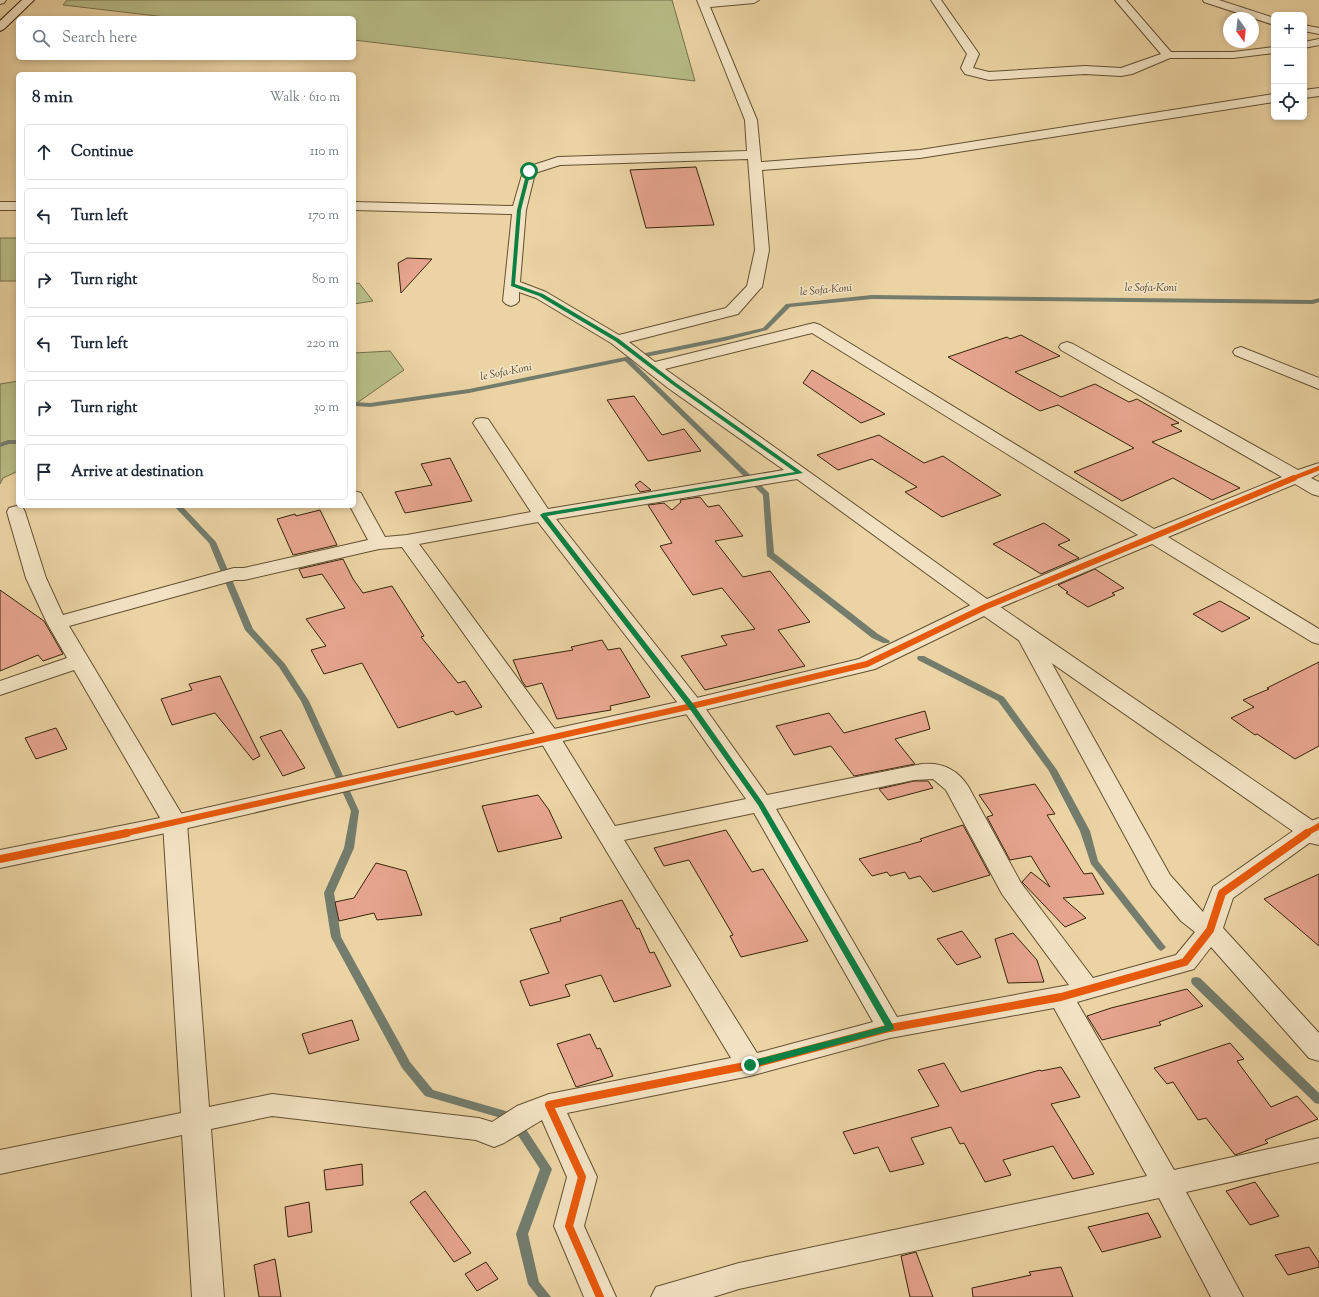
<!DOCTYPE html>
<meta charset="utf-8">
<style>
body{margin:0;font-family:"Sorts Mill Goudy",serif;background:#f6f6f7;color:#1f2937}
.controls{position:absolute;right:12px;top:12px;display:grid;overflow:hidden;border-radius:6px;box-shadow:0 2px 6px #0003}
.controls button{width:36px;height:36px;display:grid;place-items:center;padding:0;border:0;border-bottom:1px solid #e0e1e3;background:#fff;color:#1f2937;font:20px sans-serif}
.compass{position:absolute;left:1223px;top:12px;width:36px;height:36px;border-radius:50%;background:#fff;box-shadow:0 2px 6px #0003;rotate:165deg}
.stop{position:absolute;width:12px;height:12px;margin:-9px;border:3px solid #0b8043;border-radius:50%;background:#fff}
.stop.end{background:#0b8043;border-color:#fff;box-shadow:0 1px 4px #0008}
.list{margin:0;padding:0;list-style:none}
h2{display:flex;justify-content:space-between;align-items:center;height:52px;margin:0;padding:0 16px;font-size:17px}
h2 small{font-size:13px;font-weight:400;color:#747a83}
.list li{display:grid;grid-template-columns:26px 1fr auto;gap:12px;align-items:center;box-sizing:border-box;height:56px;margin:0 8px 8px;padding:0 8px;border:1px solid #e0e1e3;border-radius:6px}
.list b{display:block;font-size:15px;white-space:nowrap}
.list em{font-size:13px;font-style:normal;color:#747a83}
.icon{flex:none;width:22px;height:22px;fill:none;stroke:currentColor;stroke-width:2;stroke-linecap:round;stroke-linejoin:round}
.map{position:relative;flex:none;width:1319px;height:1297px;overflow:hidden}
.search{position:absolute;background:#fff;box-shadow:0 2px 6px #0003;left:16px;top:16px;width:340px;height:44px;display:flex;align-items:center;gap:10px;box-sizing:border-box;padding:0 14px;border-radius:6px;color:#747a83;font-size:15px}
.panel{position:absolute;background:#fff;box-shadow:0 2px 6px #0003;left:16px;top:72px;width:340px;height:436px;border-radius:6px}
.map>svg:first-child{display:block}
.green{fill:#b7bc86;stroke:#767048}
.lines{fill:none;stroke-linecap:round;stroke-linejoin:round}
.stream{fill:#737c6d;fill-rule:evenodd}
.building{fill:#e6a48e;stroke:#36250b}
.minor-casing{stroke:#635031;stroke-width:2}
.tertiary-casing{stroke:#635031;stroke-width:2}
.secondary-casing{stroke:#36250b;stroke-width:2}
.minor{fill:#f2e2c3;fill-rule:evenodd}
.tertiary{fill:#f2e2c3;fill-rule:evenodd}
.secondary{fill:#f2e2c3;fill-rule:evenodd}
.cycleway-far2-casing{stroke:#f2e2c3;stroke-width:6}
.cycleway-far1-casing{stroke:#f2e2c3;stroke-width:8}
.cycleway-casing{stroke:#f2e2c3;stroke-width:10}
.cycleway-far2{stroke:#e8590c;stroke-width:4.5}
.cycleway-far1{stroke:#e8590c;stroke-width:6}
.cycleway{stroke:#e8590c;stroke-width:8}
.route{fill:#0b8043}
.labels{text-anchor:middle;dominant-baseline:central;stroke-width:3.5;stroke-linejoin:round;paint-order:stroke}
.far-water-label{font-size:11px;font-style:italic;fill:#4f4934;stroke:#f2e2c3}
</style>
<div class="map">
<svg width="1319" height="1297" viewBox="0 0 1319 1297">
<rect width="100%" height="100%" fill="#ebd3a3"/>
<filter id="stains"><feTurbulence type="fractalNoise" baseFrequency=".005" numOctaves="4"/><feColorMatrix values="0 0 0 0 .2 0 0 0 0 .09 0 0 0 0 .02 0 0 0 .5 -.17"/></filter>
<radialGradient id="worn" r=".72"><stop offset=".6" stop-color="#630" stop-opacity="0"/><stop offset="1" stop-color="#630" stop-opacity=".3"/></radialGradient>
<!-- green -->
<path class="green" d="M67 0H672L695 81 354 40V18H174L63 5Z
M0 238H18V281H0Z
M359 283 373 301 354 304V284Z
M390 351 404 370 354 405V353Z
M18 381V471L3 478 0 484V384Z"/>
<g class="lines">
<!-- stream -->
<path class="stream" d="M872 295 1312 300 1319 298V302L1313 304 872 299 790 307 767 330 724 341 631 360 769 493 774 553 878 634 890 641 889 643H883L872 638 767 556 763 495 625 361 469 393 370 407 354 406V402L370 403 469 389 724 337 763 328 786 304Z
M8 440H18V444H9L0 447V443Z
M174 506H182L216 542 253 629 285 664 309 701 359 811 354 848 334 893 341 937 410 1062 433 1090 516 1114 552 1169 528 1234 539 1282 551 1297H538L528 1284 516 1234 540 1169 508 1120 425 1096 402 1068 331 937 324 893 344 848 351 811 301 701 279 667 245 630 209 543Z
M918 656H924L1004 697 1057 770 1090 831 1098 861 1164 945 1166 947 1164 949 1161 951 1158 949 1091 864 1080 831 1049 771 998 701 918 660 917 658Z
M1196 977 1200 978 1319 1093V1104L1315 1103 1192 984 1191 981 1192 978Z"/>
</g>
<!-- building -->
<path class="building" d="M696 167 714 225 646 228 630 170Z
M407 258 432 259 401 293 398 263Z
M1021 335 1060 356 1015 372 1061 397 1095 384 1129 402 1137 399 1179 423 1171 425 1182 431 1152 442 1240 488 1212 500 1173 478 1122 501 1074 472 1134 448 1058 405 1040 411 948 357 1007 337 1010 339Z
M812 370 885 414 861 423 803 383Z
M634 396 662 435 684 429 701 451 648 461 607 400Z
M879 435 924 463 943 456 1001 495 942 517 905 492 917 487 872 459 838 470 817 455Z
M450 458 472 501 405 513 395 492 432 485 421 464Z
M640 481 651 490 640 492 635 485Z
M700 497 708 507 719 505 743 536 715 541 743 577 770 571 810 622 778 630 805 666 705 690 681 656 727 645 721 636 755 629 722 588 693 595 660 546 672 543 648 505 664 503 672 510 681 502 680 500Z
M320 510 337 545 293 555 277 519 295 514 296 516Z
M1044 523 1070 540 1058 545 1079 558 1041 574 993 544Z
M343 559 353 579 363 593 392 586 424 636 421 637 458 683 465 681 482 707 456 715 453 711 398 728 362 663 324 674 311 650 326 646 306 619 345 608 322 574 303 578 299 569Z
M1095 569 1124 588 1112 593 1115 595 1088 607 1066 593 1068 592 1058 585Z
M0 590 44 621 63 654 43 661 38 655 0 671Z
M1220 601 1250 618 1222 632 1193 614Z
M602 640 608 650 620 648 650 697 610 706 611 710 557 719 542 683 526 687 522 681 513 660 573 650 571 647Z
M1319 662V746L1295 759 1257 734 1255 735 1231 718 1254 707 1243 700 1269 689 1267 688Z
M220 676 260 756 253 760 215 713 172 725 161 699 192 690 189 684Z
M925 711 930 729 895 739 915 764 854 776 831 746 794 755 776 726 829 713 844 733Z
M56 728 67 749 36 759 25 738Z
M281 730 305 768 283 776 260 737Z
M914 781H928L933 788 888 800 879 789Z
M1035 784 1055 814 1047 815 1084 874 1092 873 1104 894 1063 898 1086 918 1065 927 1022 882 1031 872 1050 887 1031 856 1010 860 987 817 993 815 979 795Z
M538 795 549 810 562 838 498 852 482 806Z
M963 825 990 875 933 892 920 876 909 879 905 872 890 876 887 872 872 876 859 859 922 841 920 839Z
M726 830 752 872 763 869 808 941 741 957 730 936 733 935 689 860 664 866 654 848Z
M376 863 406 871 422 915 377 920 374 913 339 921 335 902 354 898Z
M1319 874V946L1264 899Z
M622 900 637 929 639 928 650 953 654 952 671 986 614 1002 601 975 565 985 570 996 530 1006 520 981 549 973 530 929 561 921 560 918Z
M962 931 981 957 957 965 937 939Z
M1013 933 1037 960 1044 982 1008 983 995 939Z
M1187 989 1203 1006 1159 1022 1161 1025 1102 1040 1087 1016 1111 1008Z
M352 1020 359 1040 309 1054 302 1034Z
M590 1034 597 1049 600 1048 613 1076 576 1087 557 1044Z
M1230 1043 1244 1059 1237 1061 1271 1107 1297 1096 1318 1119 1265 1140 1268 1143 1235 1155 1206 1118 1198 1120 1173 1082 1167 1084 1154 1068Z
M944 1063 961 1092 1040 1070 1041 1071 1061 1067 1080 1097 1051 1104 1094 1174 1073 1179 1053 1146 1003 1160 1011 1175 985 1182 964 1143 960 1144 951 1127 911 1138 924 1164 890 1172 878 1147 854 1154 843 1132 939 1106 918 1070Z
M362 1164 363 1185 326 1190 324 1170Z
M1255 1182 1279 1216 1250 1225 1226 1191Z
M425 1191 471 1253 454 1262 410 1202Z
M309 1202 312 1232 288 1237 285 1207Z
M1148 1213 1161 1237 1102 1252 1088 1227Z
M1309 1247 1319 1262V1267L1288 1275 1275 1255Z
M916 1252 933 1297H910L901 1256Z
M275 1259 281 1297H259L254 1265Z
M486 1262 498 1279 477 1291 465 1274Z
M1061 1267 1073 1297H973L972 1288 1031 1275 1029 1272Z"/>
<g class="lines">
<defs>
<path id="minor" d="M0 0H6L4 3 0 4Z
M697 0H759L754 3 710 7 757 120 761 162 920 150 1274 94V102L920 158 762 170 769 250 762 287 759 290 738 314 629 342 655 362 814 323 820 325 1154 529 1282 477 1061 350 1059 347 1061 344 1067 342 1073 344 1298 470 1319 463V474L1311 478 1319 482V496L1312 494 1295 484 1168 537 1319 629V644L1312 642 1152 544 992 611 985 613 978 611 797 479 556 519 700 701 767 795 922 764C941 762 957 769 968 786L1021 883 1093 978 1176 955 1195 932 1181 921 1152 886 1016 635 1019 631 1026 629 1033 631 1036 635 1170 875 1203 912 1213 887 1303 824 1319 818V836L1233 898 1223 928 1319 1033V1061L1309 1058 1211 947 1194 969 1077 1002 1174 1170 1319 1138V1162L1186 1192 1243 1297H1211L1159 1198 739 1289 713 1297H651L656 1287 739 1263 1147 1176 1054 1008 890 1038 750 1076 567 1113 597 1177 584 1226 616 1297H584L554 1226 567 1177 542 1120 504 1143 494 1147 476 1140 272 1116 211 1129 224 1297H192L182 1135 0 1174V1150L181 1113 163 823 74 670 0 695V681L67 658 47 623 26 578 7 512 9 508 16 506 23 508 25 512 46 578 63 615 234 568H244L368 540 350 506H354V491L361 493 363 497 385 537 407 535 531 512 473 423 476 419 482 418 488 419 548 509 784 470 668 388 611 343 536 298 519 292V301L516 304 511 306 506 304 503 301 512 214 354 210V202L513 206 524 168 558 157 747 151 745 120ZM748 159 755 250 747 286 726 308 619 335 546 292 520 282 526 210 535 173 560 165ZM812 333 1138 535 987 599 665 369ZM538 522 684 711 746 799 615 826 557 732 419 544ZM402 547 539 739 731 1058 549 1094 517 1106 492 1122 479 1118 272 1094 209 1107 187 823 69 626 235 580H244L379 549ZM933 779 946 790 1002 894 1069 985 897 1017 776 809 914 780ZM754 813 873 1022 757 1053 624 840Z
M931 0H941L979 54 973 68 989 72 1085 66 1121 68 1161 54 1115 0H1126L1171 52H1233L1274 47V53L1233 58H1170L1132 74 1121 76 1085 74 989 80 965 74 961 68 967 54Z
M1203 0H1219L1274 18V25L1204 2Z
M1304 25 1319 28V34L1304 31Z
M1319 39V45L1304 48V42Z
M1319 88V96L1304 98V90Z
M0 202H18V210H0Z
M1241 347 1319 378V389L1235 355 1233 352 1235 349Z"/>
<path id="tertiary" d="M985 601 993 602 1319 825V845L1310 843 984 616 875 669 692 713 549 744 175 831 0 868V850L175 815 549 730 692 699 859 659 977 602Z"/>
<path id="secondary" d="M22 0H34L4 29 0 31V21Z"/>
</defs>
<!-- minor casing -->
<use href="#minor" class="minor-casing"/>
<!-- tertiary casing -->
<use href="#tertiary" class="tertiary-casing"/>
<!-- secondary casing -->
<use href="#secondary" class="secondary-casing"/>
<!-- minor -->
<use href="#minor" class="minor"/>
<!-- tertiary -->
<use href="#tertiary" class="tertiary"/>
<!-- secondary -->
<use href="#secondary" class="secondary"/>
<defs>
<path id="cycleway-far2" d="M1291 479 1319 468"/>
<path id="cycleway-far1" d="M122 834 692 706 867 664 985 607 1294 478
M1305 834 1319 826"/>
<path id="cycleway" d="M0 859 127 833
M600 1297 569 1226 582 1177 549 1105 750 1065 890 1028 1061 997 1185 962 1210 930 1222 893 1307 833"/>
</defs>
<!-- cycleway-far2 casing -->
<use href="#cycleway-far2" class="cycleway-far2-casing"/>
<!-- cycleway-far1 casing -->
<use href="#cycleway-far1" class="cycleway-far1-casing"/>
<!-- cycleway casing -->
<use href="#cycleway" class="cycleway-casing"/>
<!-- cycleway-far2 -->
<use href="#cycleway-far2" class="cycleway-far2"/>
<!-- cycleway-far1 -->
<use href="#cycleway-far1" class="cycleway-far1"/>
<!-- cycleway -->
<use href="#cycleway" class="cycleway"/>
</g>
<!-- route -->
<path class="route" d="M527 171 529 170 531 171 521 210 515 284 543 294 619 339 676 383 803 473 547 516 694 705 763 803 893 1025 894 1028 893 1030 750 1068 746 1065 750 1061 885 1026 758 805 689 708 540 515 543 513 795 472 673 385 615 341 539 296 511 286 517 210Z"/>
<g class="labels">
<!-- far-water labels -->
<g class="far-water-label">
<text x="1151" y="288">le Sofa-Koni</text>
<text transform="translate(826 290) rotate(-5)">le Sofa-Koni</text>
<text transform="translate(506 372) rotate(-11)">le Sofa-Koni</text>
</g>
</g>
<rect width="100%" height="100%" filter="url(#stains)"/>
<rect width="100%" height="100%" fill="url(#worn)"/>
</svg>
<div class="controls">
<button>+</button>
<button>−</button>
<button><svg class="icon" aria-label="locate" viewBox="0 0 24 24"><circle cx="12" cy="12" r="6"/><path d="M12 2v4M12 18v4M2 12h4M18 12h4"/></svg></button>
</div>
<svg class="compass" viewBox="-18 -18 36 36"><path d="M0-13l5 13h-10z" fill="#e53935"/><path d="M0 13l5-13h-10z" fill="#747a83"/></svg>
<div class="stop" style="left:529px;top:171px"></div>
<div class="stop end" style="left:750px;top:1065px"></div>
<div class="search"><svg class="icon" aria-label="search" viewBox="0 0 24 24"><circle cx="10" cy="10" r="6"/><path d="M15 15l6 6"/></svg>Search here</div>
<section class="panel">
<h2>8 min<small>Walk · 610 m</small></h2>
<ul class="list">
<li><svg class="icon" aria-label="ahead" viewBox="0 0 24 24"><path d="M12 20V5M6 11l6-6 6 6"/></svg><div><b>Continue</b></div><em>110 m</em></li>
<li><svg class="icon" aria-label="left" viewBox="0 0 24 24"><path d="M17 20v-9H6M10 6l-5 5 5 5"/></svg><div><b>Turn left</b></div><em>170 m</em></li>
<li><svg class="icon" aria-label="right" viewBox="0 0 24 24"><path d="M7 20v-9h11M14 6l5 5-5 5"/></svg><div><b>Turn right</b></div><em>80 m</em></li>
<li><svg class="icon" aria-label="left" viewBox="0 0 24 24"><path d="M17 20v-9H6M10 6l-5 5 5 5"/></svg><div><b>Turn left</b></div><em>220 m</em></li>
<li><svg class="icon" aria-label="right" viewBox="0 0 24 24"><path d="M7 20v-9h11M14 6l5 5-5 5"/></svg><div><b>Turn right</b></div><em>30 m</em></li>
<li><svg class="icon" aria-label="arrive" viewBox="0 0 24 24"><path d="M6 21V4h12l-3 4 3 4H6"/></svg><div><b>Arrive at destination</b></div></li>
</ul>
</section>
</div>
